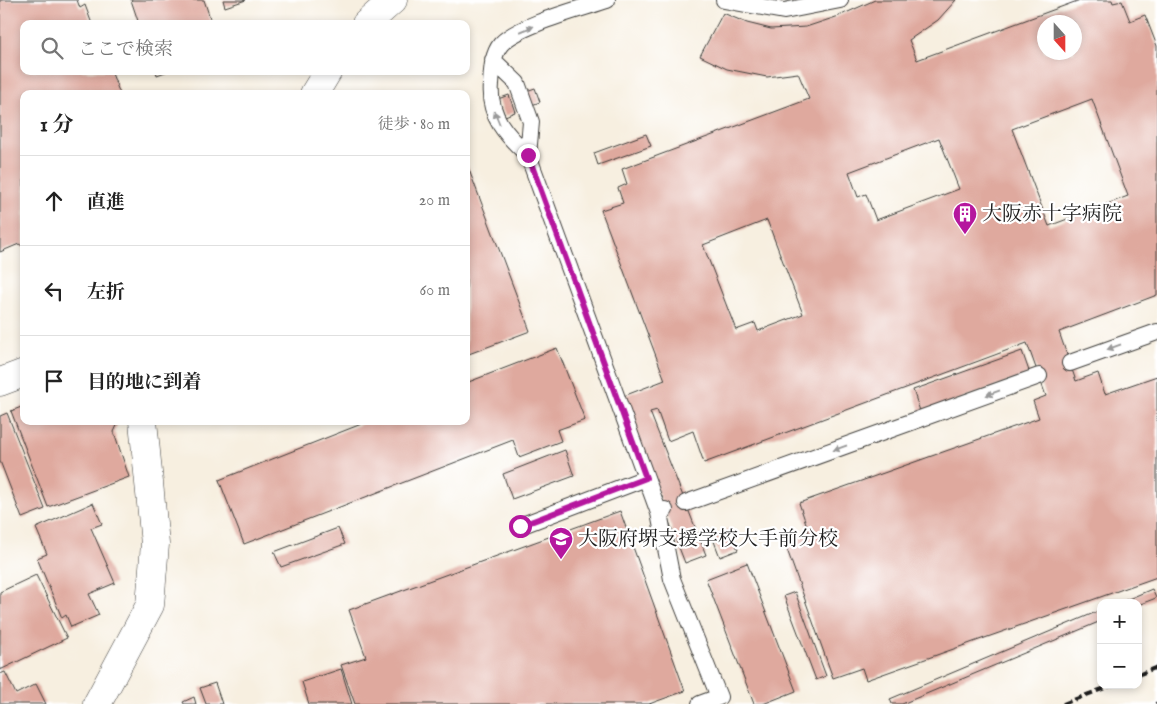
<!DOCTYPE html>
<html lang="ja">
<meta charset="utf-8">
<style>
body{margin:0;font-family:"IM FELL English","Noto Serif JP",serif;background:#f6f6f6;color:#222}
.controls{position:absolute;right:15px;bottom:15px;display:grid;overflow:hidden;border-radius:10px;box-shadow:0 2px 8px #0003}
.controls button{width:45px;height:45px;display:grid;place-items:center;padding:0;border:0;border-bottom:1px solid #e0e0e0;background:#fff;color:#222;font:25px sans-serif}
.compass{position:absolute;left:1037px;top:15px;width:45px;height:45px;border-radius:50%;background:#fff;box-shadow:0 2px 8px #0003;rotate:159deg}
.stop{position:absolute;width:15px;height:15px;margin:-11px;border:4px solid #b5179e;border-radius:50%;background:#fff}
.stop.end{background:#b5179e;border-color:#fff;box-shadow:0 1px 5px #0008}
.list{margin:0;padding:0;list-style:none}
h2{display:flex;justify-content:space-between;align-items:center;height:65px;margin:0;padding:0 20px;font-size:21px}
h2 small{font-size:16px;font-weight:400;color:#767676}
.list li{display:grid;grid-template-columns:32px 1fr auto;gap:15px;align-items:center;box-sizing:border-box;height:90px;padding:0 20px;border-top:1px solid #e0e0e0}
.list b{display:block;font-size:19px;white-space:nowrap}
.list em{font-size:16px;font-style:normal;color:#767676}
.icon{flex:none;width:28px;height:28px;fill:none;stroke:currentColor;stroke-width:2;stroke-linecap:round;stroke-linejoin:round}
.map{position:relative;flex:none;width:1157px;height:704px;overflow:hidden}
.search{position:absolute;background:#fff;box-shadow:0 2px 8px #0003;left:20px;top:20px;width:450px;height:55px;display:flex;align-items:center;gap:12px;box-sizing:border-box;padding:0 18px;border-radius:10px;color:#767676;font-size:19px}
.panel{position:absolute;background:#fff;box-shadow:0 2px 8px #0003;left:20px;top:90px;width:450px;height:335px;border-radius:10px}
.map>svg:first-child{display:block}
.building{fill:#dfa99e;fill-rule:evenodd}
.lines{fill:none;stroke-linecap:round;stroke-linejoin:round}
.service-casing{stroke:#3d3c39;stroke-width:18}
.minor-casing{stroke:#3d3c39;stroke-width:29}
.tertiary-casing{stroke:#3d3c39;stroke-width:29}
.service{stroke:#fff;stroke-width:16}
.minor{stroke:#fff;stroke-width:28}
.tertiary{stroke:#fff;stroke-width:28}
.rail{stroke:#1c1c1c;stroke-width:4;stroke-dasharray:8 4;stroke-linecap:butt}
.oneway{fill:#999}
.route{stroke:#b5179e;stroke-width:6}
.labels{text-anchor:middle;dominant-baseline:central;stroke-width:4.5;stroke-linejoin:round;paint-order:stroke}
.poi-label{font-size:20px;fill:#1c1c1c;stroke:#fff;text-anchor:start}
</style>
<div class="map">
<svg width="1157" height="704" viewBox="0 0 1157 704">
<rect width="100%" height="100%" fill="#fff"/>
<filter id="ink" filterUnits="userSpaceOnUse"><feTurbulence type="fractalNoise" baseFrequency=".02" numOctaves="2"/><feDisplacementMap in="SourceGraphic" scale="10" xChannelSelector="R" yChannelSelector="G"/><feConvolveMatrix kernelMatrix="1 2 1 2 8 2 1 2 1" color-interpolation-filters="sRGB"/></filter>
<filter id="wash" filterUnits="userSpaceOnUse"><feTurbulence type="fractalNoise" baseFrequency=".0096" numOctaves="4" result="noise"/><feDisplacementMap in="SourceGraphic" scale="20" xChannelSelector="R" yChannelSelector="G"/><feGaussianBlur stdDeviation="1.12" result="paint"/><feColorMatrix in="noise" values="0 0 0 0 0 0 0 0 0 0 0 0 0 0 0 0 0 1.4 0 .05"/><feComposite in="paint" operator="in"/></filter>
<g filter="url(#wash)">
<rect width="100%" height="100%" fill="#f7efe0"/>
<g id="blocks">
<!-- building -->
<path class="building" d="M0 0H77L80 8 85 5 92 24H24V71H111L120 94H24V247L19 244 0 252Z
M131 0H204L212 24H139Z
M223 0H246L225 7Z
M875 0H956L938 20 909 40 917 60 1080 0H1112L1113 3 1122 1 1130 21 1145 15 1157 46V295L1059 332 1076 381 1098 373 1105 394 1157 376V577L866 680 862 668 833 678 784 541 809 532 799 503 1039 418 1033 401 1046 396 1027 343 704 463 693 431 668 441 657 410 650 412 706 555 685 563 621 397 665 380 601 210 623 203 618 188 627 184 622 169 809 99 798 73 767 77 727 69 700 56 723 13 747 23 771 29 806 27 839 16ZM1044 22H1074V52H1044ZM1092 99 1128 196 1049 226 1012 129ZM939 138 959 189 876 220 866 194 858 197 849 172ZM767 220 803 314 758 331 755 323 736 330 703 245Z
M156 71H168L157 75Z
M535 88 540 102 529 106 524 92Z
M509 95 515 112 505 116 498 99Z
M646 134 651 146 598 165 594 153Z
M466 162 530 331 466 355Z
M557 348 585 420 557 430 561 441 519 457 513 440 244 544 219 480 369 421H466V383Z
M1022 351 1030 374 921 414 913 390Z
M24 406V421H119L114 432 129 477 48 507 11 411Z
M7 413 45 509 22 518 0 461V416Z
M565 450 574 476 512 499 503 474Z
M93 503 102 524 91 528 115 583 89 594 99 615 71 627 66 615 62 618 37 558 47 554 36 528Z
M620 511 685 691 649 704H355L341 665 366 657 349 610Z
M338 528 345 544 281 567 274 552Z
M730 529 738 550 720 557 712 536Z
M747 563 796 691 763 704H754L706 579Z
M36 575 67 638 0 670V592Z
M1152 589 1156 598 1138 605V603H1119Z
M795 592 826 676 816 680 784 596Z
M1101 610V621L902 704H892L890 699Z
M341 669 352 704H309L302 682Z
M5 672 16 694 36 684 46 704H0V674Z
M215 683 222 704H206L200 688Z
M194 697 196 704H184L183 702Z"/>
</g>
</g>
<g filter="url(#ink)">
<use href="#blocks" fill-opacity="0" stroke="#3d3c39" stroke-width="1"/>
<g class="lines">
<defs>
<path id="service" d="M724 0 784 11 840 0
M493 60 517 83 531 122 528 155 659 513 665 510
M528 155C506 135 488 116 491 84 492 71 492 55 501 44 518 25 581 9 607 0
M1070 363 1157 332
M686 503 1039 376
M659 513 672 579 719 697 700 704
M520 526 646 478"/>
<path id="minor" d="M97 704 150 605 155 544 143 421"/>
<path id="tertiary" d="M366 24 393 0
M314 94 328 71
M0 382 24 373"/>
</defs>
<!-- service casing -->
<use href="#service" class="service-casing"/>
<!-- minor casing -->
<use href="#minor" class="minor-casing"/>
<!-- tertiary casing -->
<use href="#tertiary" class="tertiary-casing"/>
<!-- service -->
<use href="#service" class="service"/>
<!-- minor -->
<use href="#minor" class="minor"/>
<!-- tertiary -->
<use href="#tertiary" class="tertiary"/>
<!-- rail -->
<path class="rail" d="M1138 675 1157 667
M1063 704 1113 685
M1156 704 1157 703"/>
</g>
<!-- one-way arrows -->
<defs><path id="oneway-solid" d="M-6-.8H1V-3.2L6.5 0L1 3.2V.8H-6Z" transform="scale(1.25)"/></defs>
<g class="oneway">
<use href="#oneway-solid" transform="translate(527 29) rotate(-22)"/>
<use href="#oneway-solid" transform="translate(497 118) rotate(-112)"/>
<use href="#oneway-solid" transform="translate(1114 347) rotate(160)"/>
<use href="#oneway-solid" transform="translate(993 393) rotate(160)"/>
<use href="#oneway-solid" transform="translate(840 448) rotate(160)"/>
</g>
</g>
<g class="lines" filter="url(#ink)">
<!-- route -->
<path class="route" d="M520 526 646 478 528 155"/>
</g>
<!-- icons -->
<defs>
<symbol id="building-pin" viewBox="-11 -11 22 30"><path d="M0 17L-7.5 6A9.5 9.5 0 1 1 7.5 6Z" fill="#b5179e" stroke="#fff"/><path d="M-4-6H4V6H1V3H-1V6H-4ZM-2.5-4.3h1.7v1.8h-1.7ZM.8-4.3h1.7v1.8H.8ZM-2.5-1h1.7V.8h-1.7ZM.8-1h1.7V.8H.8Z" fill="#fff"/></symbol>
<symbol id="school-pin" viewBox="-11 -11 22 30"><path d="M0 17L-7.5 6A9.5 9.5 0 1 1 7.5 6Z" fill="#b5179e" stroke="#fff"/><path d="M0-5L7-2L0 1L-7-2ZM-4 1L0 2.5L4 1V4Q0 6-4 4Z" fill="#fff"/></symbol>
</defs>
<g fill-rule="evenodd">
<use href="#building-pin" x="951" y="200" width="28" height="38"/>
<use href="#school-pin" x="547" y="525" width="28" height="38"/>
</g>
<g class="labels">
<!-- poi labels -->
<g class="poi-label">
<text x="982" y="214">大阪赤十字病院</text>
<text x="578" y="539">大阪府堺支援学校大手前分校</text>
</g>
</g>
</svg>
<div class="controls">
<button>+</button>
<button>−</button>
</div>
<svg class="compass" viewBox="-18 -18 36 36"><path d="M0-13l5 13h-10z" fill="#e53935"/><path d="M0 13l5-13h-10z" fill="#767676"/></svg>
<div class="stop" style="left:520px;top:526px"></div>
<div class="stop end" style="left:528px;top:155px"></div>
<div class="search"><svg class="icon" aria-label="search" viewBox="0 0 24 24"><circle cx="10" cy="10" r="6"/><path d="M15 15l6 6"/></svg>ここで検索</div>
<section class="panel">
<h2>1 分<small>徒歩 · 80 m</small></h2>
<ul class="list">
<li><svg class="icon" aria-label="ahead" viewBox="0 0 24 24"><path d="M12 20V5M6 11l6-6 6 6"/></svg><div><b>直進</b></div><em>20 m</em></li>
<li><svg class="icon" aria-label="left" viewBox="0 0 24 24"><path d="M17 20v-9H6M10 6l-5 5 5 5"/></svg><div><b>左折</b></div><em>60 m</em></li>
<li><svg class="icon" aria-label="arrive" viewBox="0 0 24 24"><path d="M6 21V4h12l-3 4 3 4H6"/></svg><div><b>目的地に到着</b></div></li>
</ul>
</section>
</div>
